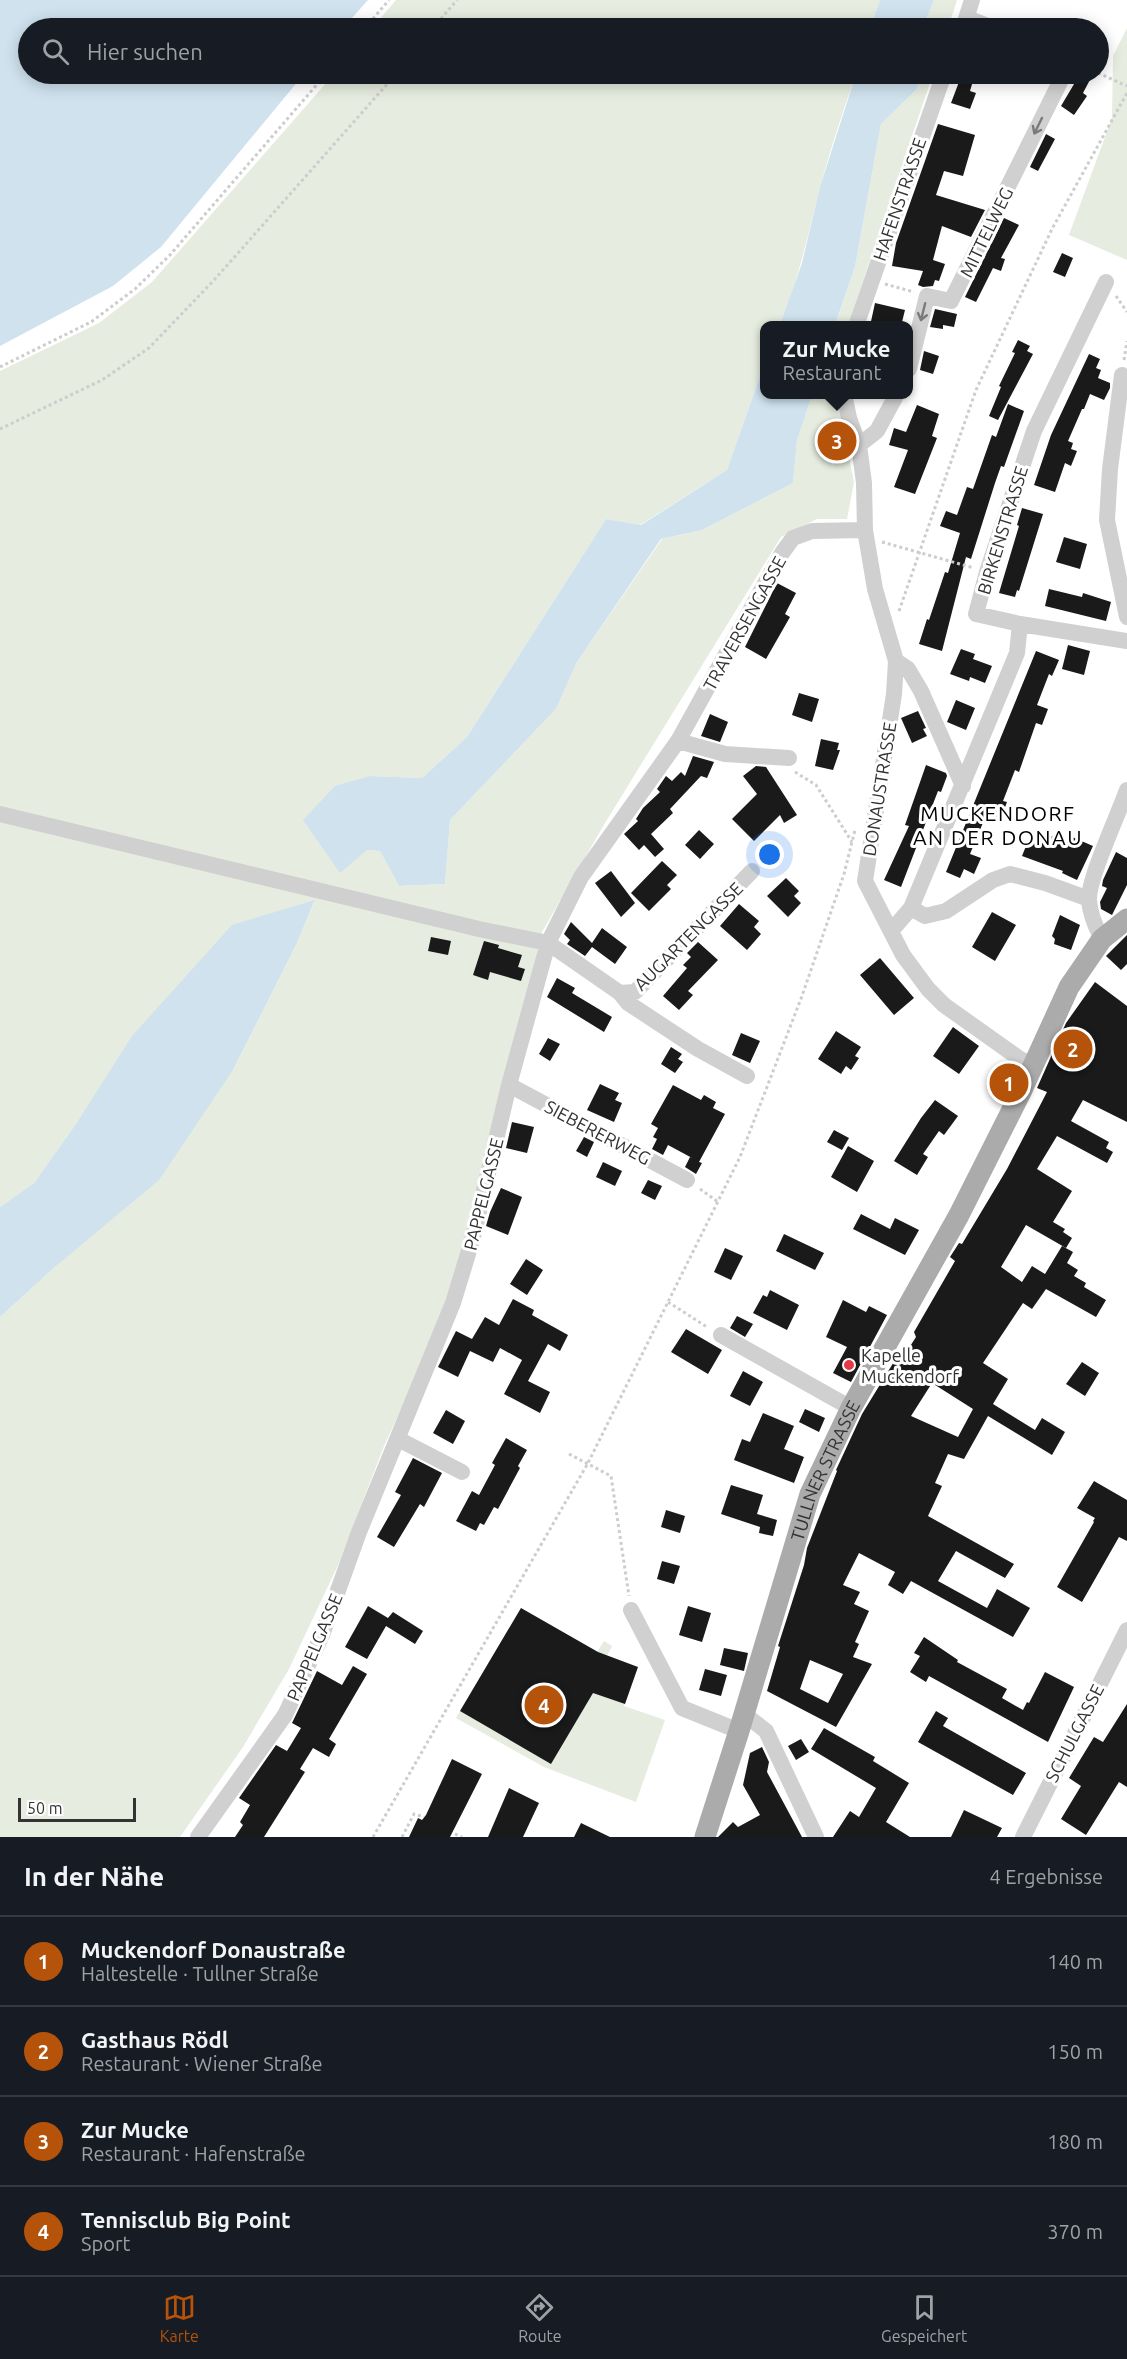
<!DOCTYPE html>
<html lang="de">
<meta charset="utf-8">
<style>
body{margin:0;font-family:Ubuntu,sans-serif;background:#242831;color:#f1f3f6}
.scale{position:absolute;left:18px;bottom:15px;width:118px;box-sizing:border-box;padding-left:6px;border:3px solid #333;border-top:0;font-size:16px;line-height:21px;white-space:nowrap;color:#333;-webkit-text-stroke:4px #fff;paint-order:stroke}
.you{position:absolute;left:770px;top:855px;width:21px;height:21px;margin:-15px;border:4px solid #fff;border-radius:50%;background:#1a73e8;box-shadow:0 0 0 9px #1a73e833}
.badge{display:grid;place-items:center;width:39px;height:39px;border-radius:50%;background:#b45309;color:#fff;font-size:20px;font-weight:700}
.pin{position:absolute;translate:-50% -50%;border:3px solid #fff;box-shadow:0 2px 6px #0006}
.popup{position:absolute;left:760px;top:321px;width:153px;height:78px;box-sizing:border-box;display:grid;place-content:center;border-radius:12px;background:#171b24;filter:drop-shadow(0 2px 4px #0005);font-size:20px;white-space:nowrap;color:#9ea1a6}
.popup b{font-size:22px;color:#f1f3f6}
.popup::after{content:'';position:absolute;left:50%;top:100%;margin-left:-12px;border:12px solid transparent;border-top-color:#171b24}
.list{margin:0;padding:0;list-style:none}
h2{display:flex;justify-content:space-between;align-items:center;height:78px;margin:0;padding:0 24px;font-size:26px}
h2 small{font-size:20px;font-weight:400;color:#9ea1a6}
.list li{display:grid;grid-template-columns:39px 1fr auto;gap:18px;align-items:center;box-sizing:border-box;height:90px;padding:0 24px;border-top:2px solid #363941}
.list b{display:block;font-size:22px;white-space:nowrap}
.list p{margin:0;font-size:20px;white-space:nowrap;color:#9ea1a6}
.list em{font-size:20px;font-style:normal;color:#9ea1a6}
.icon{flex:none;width:33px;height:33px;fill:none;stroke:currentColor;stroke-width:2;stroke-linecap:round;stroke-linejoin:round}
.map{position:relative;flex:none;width:1127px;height:1837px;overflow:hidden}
.search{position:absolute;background:#171b24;box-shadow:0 3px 15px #0003;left:18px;right:18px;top:18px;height:66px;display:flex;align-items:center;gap:15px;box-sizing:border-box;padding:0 21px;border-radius:33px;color:#9ea1a6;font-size:22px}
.sheet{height:438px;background:#171b24}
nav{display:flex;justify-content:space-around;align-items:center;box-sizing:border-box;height:84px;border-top:2px solid #363941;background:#171b24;font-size:16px;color:#9ea1a6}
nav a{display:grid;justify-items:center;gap:3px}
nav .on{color:#b45309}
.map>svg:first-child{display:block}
.green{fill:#e6ecdf}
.water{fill:#cfe2ee}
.building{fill:#1a1a1a;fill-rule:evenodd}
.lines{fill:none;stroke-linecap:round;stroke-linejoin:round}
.path{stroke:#cdcdcd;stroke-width:3;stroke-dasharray:3 3;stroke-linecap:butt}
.minor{stroke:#d0d0d0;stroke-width:16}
.major{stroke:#ababab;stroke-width:21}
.oneway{stroke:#7a7a7a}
.poi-dot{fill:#e63946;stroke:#fff;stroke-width:2}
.labels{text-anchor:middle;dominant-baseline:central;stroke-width:6;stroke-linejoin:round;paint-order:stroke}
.street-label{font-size:18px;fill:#333;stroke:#fff}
.poi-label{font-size:18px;fill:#333;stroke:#fff;text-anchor:start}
.quarter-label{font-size:21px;letter-spacing:1.5px;fill:#000;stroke:#fff}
</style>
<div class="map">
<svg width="1127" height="1837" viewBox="0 0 1127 1837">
<rect width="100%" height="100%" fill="#fff"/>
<!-- green -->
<path class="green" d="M396 0H880L870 28H372Z
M934 0H957L948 28H923Z
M1127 28V260L1069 235 1112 118 1113 56Z
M334 74H856C843 111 830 150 820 188 808 235 798 281 780 325L765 326V362L727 470 640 525 606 519 467 737 422 778 370 776 367 850 380 851 399 886 445 884 450 820 556 709 577 662 662 539 702 530 793 483 797 441 812 395H837L843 419 820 431C824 456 824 457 849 458L854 482 847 519H817L781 537 605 823 542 932 471 1232 432 1343 384 1446 339 1563 289 1669 243 1747 180 1837H0V1317L56 1266 233 1070 297 943 315 901 78 1121 34 1183 0 1207V371L99 323 152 282Z
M921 74H933L848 325 835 326 855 267 881 124 917 89Z
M521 1608 597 1652 604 1641 612 1646 607 1656 638 1667 624 1706 665 1720 636 1802 544 1767 456 1718Z"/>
<!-- water -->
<path class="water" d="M0 0H368L343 28H28V74H304L161 247 113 286 0 346Z
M880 0H934L923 28H870Z
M856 74H921L917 89 881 124 855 267 835 325H780L802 263 820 187Z
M765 362V394L812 395 797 441 793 483 702 530 661 539 577 662 556 709 450 820 445 884 399 886 380 851 367 850 340 873 303 820 335 786 370 776 422 778 467 737 606 519 641 525 727 470Z
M315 900 297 943 233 1070 159 1180 56 1266 0 1317V1207L34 1183 78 1121 132 1036 232 925Z"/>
<!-- building -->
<path class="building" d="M962 74H975L970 91 976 93 970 109 951 103Z
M1080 74H1093L1083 93 1087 96 1074 115 1061 106Z
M938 124 975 135 963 176 944 171 936 195 985 210 971 237 942 226 933 260 945 264 939 281 935 280 933 286 923 287 918 285 923 271 892 266 896 243Z
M1046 134 1055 139 1038 171 1030 167Z
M1004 218 1019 225 1001 258 1005 259 1001 271 993 268 976 302 965 297Z
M1062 253 1073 258 1065 277 1053 272Z
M875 303 905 310 901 326H870Z
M935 309 957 314 954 327 943 325V329L930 327Z
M1018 340 1030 346 1027 351 1033 354 998 420 989 416 1001 387 999 386 1015 353 1012 352Z
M924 351 939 356 933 374 920 370Z
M1089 354 1100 359 1096 368 1101 370 1098 378 1110 383V388L1104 400 1090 394 1084 409H1082L1068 441 1073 443 1071 449 1077 451 1071 466 1065 463 1055 492 1034 485 1051 435Z
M1008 404 1024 411 1004 467 1001 466 995 483 971 559 966 557 942 651 919 644 927 619 929 620 945 572 948 573 960 533 940 526 946 511 957 515 967 487 973 489 992 435 996 437Z
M917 405 939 414 932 436 937 438 915 494 894 487 908 450 889 445 894 428 906 432Z
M1022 508 1043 514 1019 591 1017 590 1015 597 999 593 1019 526 1017 525Z
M1064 537 1087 544 1080 569 1056 562Z
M777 583 796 593 785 614 790 617 766 659 745 647Z
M1049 589 1082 597 1083 593 1111 602 1106 621 1045 606Z
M1068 645 1090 651 1084 675 1062 669Z
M961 649 975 654 973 659 992 666 985 683 970 677 969 681 950 674Z
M1036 651 1059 660 1052 676 1049 674 1037 705 1048 709 1042 725 1036 723 1019 772 1015 770 1003 801 1007 802 1001 818 987 813 970 854 981 858 974 874 964 869 960 878 946 872Z
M799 693 819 699 812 722 792 715Z
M956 700 975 708 966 730 947 722Z
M918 711 926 728 923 729 927 736 912 743 901 718Z
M710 714 728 722 720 742 701 736Z
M821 739 839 743 837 750H840L833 770 815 766Z
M693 756 714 762 707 778 701 776 670 809 673 813 651 834 664 849 655 857 644 845 639 850 624 834 638 821 636 819 643 808 660 792 657 789 666 776 672 781 681 772 685 776Z
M926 765 946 773 947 776 941 792 938 791 901 887 884 880 909 826 905 825Z
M756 766 766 767 797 815 784 823 780 815 754 841 732 819 757 794 743 776Z
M699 830 714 844 700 859 685 845Z
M1041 832 1067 842 1070 836 1093 846 1077 880 1062 873 1063 871 1022 856 1028 841 1036 844Z
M1116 852 1127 858V885L1112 915 1101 909 1100 902 1107 888 1102 886 1103 880Z
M662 861 677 875 667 885 671 889 649 911 631 893Z
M611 871 635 903 621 917 595 883Z
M786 878 799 891 794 896 801 903 788 917 767 896Z
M739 904 759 921 754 927 761 934 747 950 720 926Z
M992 912 1016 925 995 961 972 947Z
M1060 915 1080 925 1071 950 1054 944 1055 939 1052 936Z
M571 922 592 943 602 928 627 947 615 964 592 947 585 956 567 944 570 940 564 934Z
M1127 935V964L1121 970 1106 956Z
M431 937 451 941 448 955 428 951Z
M484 941 499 945 498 948 522 955 518 967 525 969 521 981 490 972 488 980 473 975Z
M698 942 718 960 688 991 693 995 679 1010 663 996 687 968 683 965 691 957 687 953Z
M880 958 914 998 894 1015 860 975Z
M557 978 575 988 572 993 612 1017 604 1032 547 997Z
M1095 982 1127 1006V1122L1083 1100 1071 1121 1109 1142 1106 1148 1113 1152 1107 1163 1057 1136 1037 1169 1072 1191 1053 1222 1065 1229 1063 1232 1072 1238 1066 1248 1026 1225 1001 1267 1022 1282 1032 1266 1045 1274 1062 1246 1073 1252 1067 1263 1078 1270 1074 1276 1086 1283 1084 1287 1106 1300 1096 1317 1046 1289 1032 1309 1023 1303 983 1363 1008 1379 993 1404 1035 1430 1042 1418 1065 1432 1052 1455 988 1416 964 1459 948 1454 935 1483 942 1486 928 1516 1014 1564 1005 1578 956 1551 938 1581 987 1608 997 1589 1030 1608 1013 1637 911 1581 903 1594 888 1585 895 1572 859 1553 843 1585 860 1592 854 1604 869 1611 855 1642 859 1644 853 1657 872 1664 836 1727 767 1691 780 1647 778 1646 804 1565 807 1548 837 1471 836 1470 862 1414 895 1360 900 1362 916 1337 914 1332 955 1261 950 1257 959 1243 962 1244 1007 1169 1047 1092 1037 1088 1066 1023ZM932 1383 973 1409 958 1437 911 1416ZM810 1660 843 1674 828 1703 800 1689Z
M953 1027 979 1046 959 1074 933 1056Z
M836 1031 861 1047 855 1056 859 1058 851 1070 846 1066 841 1074 818 1059Z
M741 1033 760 1041 750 1063 732 1055Z
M548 1038 560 1044 550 1061 539 1054Z
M671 1047 682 1054 678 1059 683 1062 675 1073 661 1064Z
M600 1084 619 1093 615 1100 622 1103 614 1122 587 1110Z
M673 1085 701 1100 704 1095 716 1102 713 1108 725 1114 699 1162 702 1163 696 1174 685 1167 690 1157 694 1159 668 1145 663 1155 652 1149 657 1139 653 1137 658 1128 651 1124Z
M935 1100 958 1116 944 1135 939 1131 923 1154 928 1157 917 1175 894 1161 921 1118Z
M512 1122 534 1127 527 1153 506 1148Z
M834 1130 849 1138 842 1150 827 1142Z
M584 1137 594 1142 587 1157 576 1151Z
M848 1146 874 1161 857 1192 831 1177Z
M603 1162 622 1171 615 1186 596 1177Z
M648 1180 662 1186 655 1200 641 1193Z
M501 1188 522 1197 508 1235 486 1226 490 1212Z
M861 1214 890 1229 895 1218 919 1230 905 1255 853 1229Z
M784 1234 824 1253 815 1270 776 1251Z
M725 1248 743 1256 731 1280 714 1272Z
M526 1259 543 1270 527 1295 510 1284Z
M770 1290 799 1305 787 1330 753 1313 763 1295 767 1297Z
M513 1299 534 1310 532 1315 568 1335 560 1351 548 1344 528 1381 550 1392 540 1413 504 1394 522 1360 500 1348 493 1362 470 1351 458 1377 438 1367 456 1331 472 1339 485 1317 499 1325Z
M843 1300 866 1312 869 1306 887 1315 851 1382 833 1373 847 1347 826 1337Z
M737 1316 753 1324 745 1337 730 1328Z
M686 1329 722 1350 708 1374 671 1352Z
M1082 1362 1099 1373 1085 1396 1066 1384Z
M743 1371 763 1382 750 1406 730 1396Z
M805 1409 825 1418 819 1432 799 1422Z
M446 1410 465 1421 453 1444 433 1433Z
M763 1413 794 1426 784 1449 804 1457 794 1483 734 1460 742 1439 750 1442Z
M506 1438 527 1450 518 1466 520 1468 498 1509 494 1507 484 1525 480 1523 476 1531 456 1521 472 1491 479 1495 495 1465 492 1463Z
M413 1458 442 1473 424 1507 420 1504 394 1547 377 1537 401 1495 395 1492Z
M1094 1481 1127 1500V1541L1119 1537 1082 1602 1057 1587 1094 1522 1093 1521 1095 1518 1077 1508Z
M731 1485 763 1495 757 1514 777 1520 773 1536 759 1533 760 1527 721 1514Z
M666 1510 685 1516 680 1533 661 1527Z
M662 1561 680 1566 674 1584 657 1579Z
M368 1606 388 1618 393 1612 423 1631 415 1644 386 1626 367 1659 345 1647Z
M688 1606 711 1613 702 1642 679 1635Z
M521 1608 598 1652 638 1667 625 1704 593 1693 551 1764 460 1711Z
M924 1637 958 1660 957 1662 1007 1689 1002 1698 1023 1710 1027 1702 1029 1703 1045 1672 1074 1687 1048 1742 929 1676 926 1682 910 1672 920 1656 914 1653Z
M724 1648 748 1653 744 1671 720 1665Z
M353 1666 367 1674 329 1739 336 1744 329 1757 313 1748 300 1769 305 1772 264 1837H235L243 1825 240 1822 250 1805 239 1798 276 1745 287 1751 301 1728 292 1723 317 1671 342 1685Z
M705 1669 727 1675 721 1696 699 1690Z
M1127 1704V1787L1119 1782 1086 1835 1061 1819 1081 1786 1069 1778 1094 1737 1103 1742Z
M936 1711 948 1718 943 1726 1026 1773 1013 1795 918 1742Z
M824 1728 875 1757 873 1761 909 1783 886 1822 910 1837H833L850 1811 859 1817 876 1788 811 1749Z
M801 1739 809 1752 796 1760 788 1746Z
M762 1747 769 1762 767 1772 802 1837H718L733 1822 738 1827 760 1815 743 1785 750 1753Z
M452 1759 482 1774 450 1837H409L418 1818 422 1820 426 1815Z
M509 1788 539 1803 523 1837H488Z
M964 1810 1002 1828 997 1837H951Z
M581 1823 610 1837H574Z"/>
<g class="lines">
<!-- path -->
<path class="path" d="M365 28 389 0
M433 28 457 0
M1098 73 1127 86
M885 284 914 292
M1116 296 1127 312
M1124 360 1127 341
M0 367 91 322 135 289 170 255 326 74
M0 429 102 380 149 348 215 279 396 74
M882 542 974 568
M899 611 976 390 1052 229 1127 93
M795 772 816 785 852 842
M700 1189 718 1202
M668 1302 707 1327
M569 1454 611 1476 629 1596
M455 1834 462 1837
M373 1837 588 1463 740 1157 802 996 844 874 855 830
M402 1837 414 1814 424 1817"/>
<!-- minor -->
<path class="minor" d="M967 18 993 28
M963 28 972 0
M856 326 944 74
M909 369 927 296 951 301 1064 74
M1122 375 1110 469 1107 520 1127 617
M844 394 849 418 859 445 864 483 865 530 875 589 896 661 894 694 865 881 903 955 928 989 944 1005 1020 1059 1034 1066
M859 445 877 431 897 394
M1020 624 1127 641
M896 661 908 669 921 691 963 786
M678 741 725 754 789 758
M0 814 479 929 548 943 620 993 635 992 752 871
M911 908 925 916 946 911 993 880 1010 874 1045 883 1089 899
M892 930 911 908 1017 653 1020 624 976 614 987 572 1034 431 1106 282
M1102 939C1096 928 1090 914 1089 900 1088 879 1119 813 1127 790
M620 993 628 1003 698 1049 747 1076
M509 1085 687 1180
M721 1335 851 1408
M398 1439 462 1472
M631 1610 682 1708 739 1731
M744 1714 766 1731 816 1837
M198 1837 285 1715 322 1635 359 1532 453 1303 472 1241 509 1085 548 943 581 877 678 741 782 553 793 538 812 531 865 530
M1023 1837 1127 1630"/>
<!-- major -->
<path class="major" id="s1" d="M705 1837 739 1731 810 1494 851 1408 959 1215 1022 1090 1069 987 1102 939 1127 919"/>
</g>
<!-- one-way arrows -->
<defs><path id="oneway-shaft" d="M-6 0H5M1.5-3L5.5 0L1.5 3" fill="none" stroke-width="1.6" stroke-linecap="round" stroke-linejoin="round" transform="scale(1.5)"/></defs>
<g class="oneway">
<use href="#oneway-shaft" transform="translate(1038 126) rotate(116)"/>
<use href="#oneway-shaft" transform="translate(923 312) rotate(104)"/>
</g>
<!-- markers -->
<circle class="poi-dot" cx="849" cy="1365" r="6"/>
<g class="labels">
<!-- street labels -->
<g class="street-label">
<text transform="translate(899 199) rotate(-71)">HAFENSTRASSE</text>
<text transform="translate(986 232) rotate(-64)">MITTELWEG</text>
<text transform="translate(1002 530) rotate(-73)">BIRKENSTRASSE</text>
<text transform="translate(744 623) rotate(-61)">TRAVERSENGASSE</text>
<text transform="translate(879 789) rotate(-81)">DONAUSTRASSE</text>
<text transform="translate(688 936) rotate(-45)">AUGARTENGASSE</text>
<text transform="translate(598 1132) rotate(28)">SIEBERERWEG</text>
<text transform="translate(483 1194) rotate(-76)">PAPPELGASSE</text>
<text stroke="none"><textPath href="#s1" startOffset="386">TULLNER STRASSE</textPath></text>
<text transform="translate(314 1647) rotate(-67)">PAPPELGASSE</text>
<text transform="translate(1074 1733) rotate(-63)">SCHULGASSE</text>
</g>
<!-- poi labels -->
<g class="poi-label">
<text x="861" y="1355">Kapelle<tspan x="861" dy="21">Muckendorf</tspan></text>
</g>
<!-- quarter labels -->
<g class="quarter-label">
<text x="998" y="813">MUCKENDORF<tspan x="998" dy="24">AN DER DONAU</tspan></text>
</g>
</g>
</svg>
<div class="scale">50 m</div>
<div class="you"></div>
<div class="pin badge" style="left:1009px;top:1083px">1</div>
<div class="pin badge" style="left:1073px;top:1049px">2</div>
<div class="pin badge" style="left:837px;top:441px">3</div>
<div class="popup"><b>Zur Mucke</b>Restaurant</div>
<div class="pin badge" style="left:544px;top:1705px">4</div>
<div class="search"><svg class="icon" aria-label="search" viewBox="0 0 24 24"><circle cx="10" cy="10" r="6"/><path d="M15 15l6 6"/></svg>Hier suchen</div>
</div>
<section class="sheet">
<h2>In der Nähe<small>4 Ergebnisse</small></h2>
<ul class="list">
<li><span class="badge">1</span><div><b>Muckendorf Donaustraße</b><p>Haltestelle · Tullner Straße</p></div><em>140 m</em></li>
<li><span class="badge">2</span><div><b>Gasthaus Rödl</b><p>Restaurant · Wiener Straße</p></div><em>150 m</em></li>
<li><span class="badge">3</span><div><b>Zur Mucke</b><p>Restaurant · Hafenstraße</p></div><em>180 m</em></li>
<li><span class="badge">4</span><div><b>Tennisclub Big Point</b><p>Sport</p></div><em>370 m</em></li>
</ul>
</section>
<nav>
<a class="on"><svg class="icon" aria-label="map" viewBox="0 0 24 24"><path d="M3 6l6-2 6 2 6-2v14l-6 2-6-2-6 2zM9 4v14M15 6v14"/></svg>Karte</a>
<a><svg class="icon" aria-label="directions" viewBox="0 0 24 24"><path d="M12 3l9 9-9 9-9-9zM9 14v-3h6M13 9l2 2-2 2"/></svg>Route</a>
<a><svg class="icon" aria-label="saved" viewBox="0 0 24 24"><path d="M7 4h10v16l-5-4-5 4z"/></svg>Gespeichert</a>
</nav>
